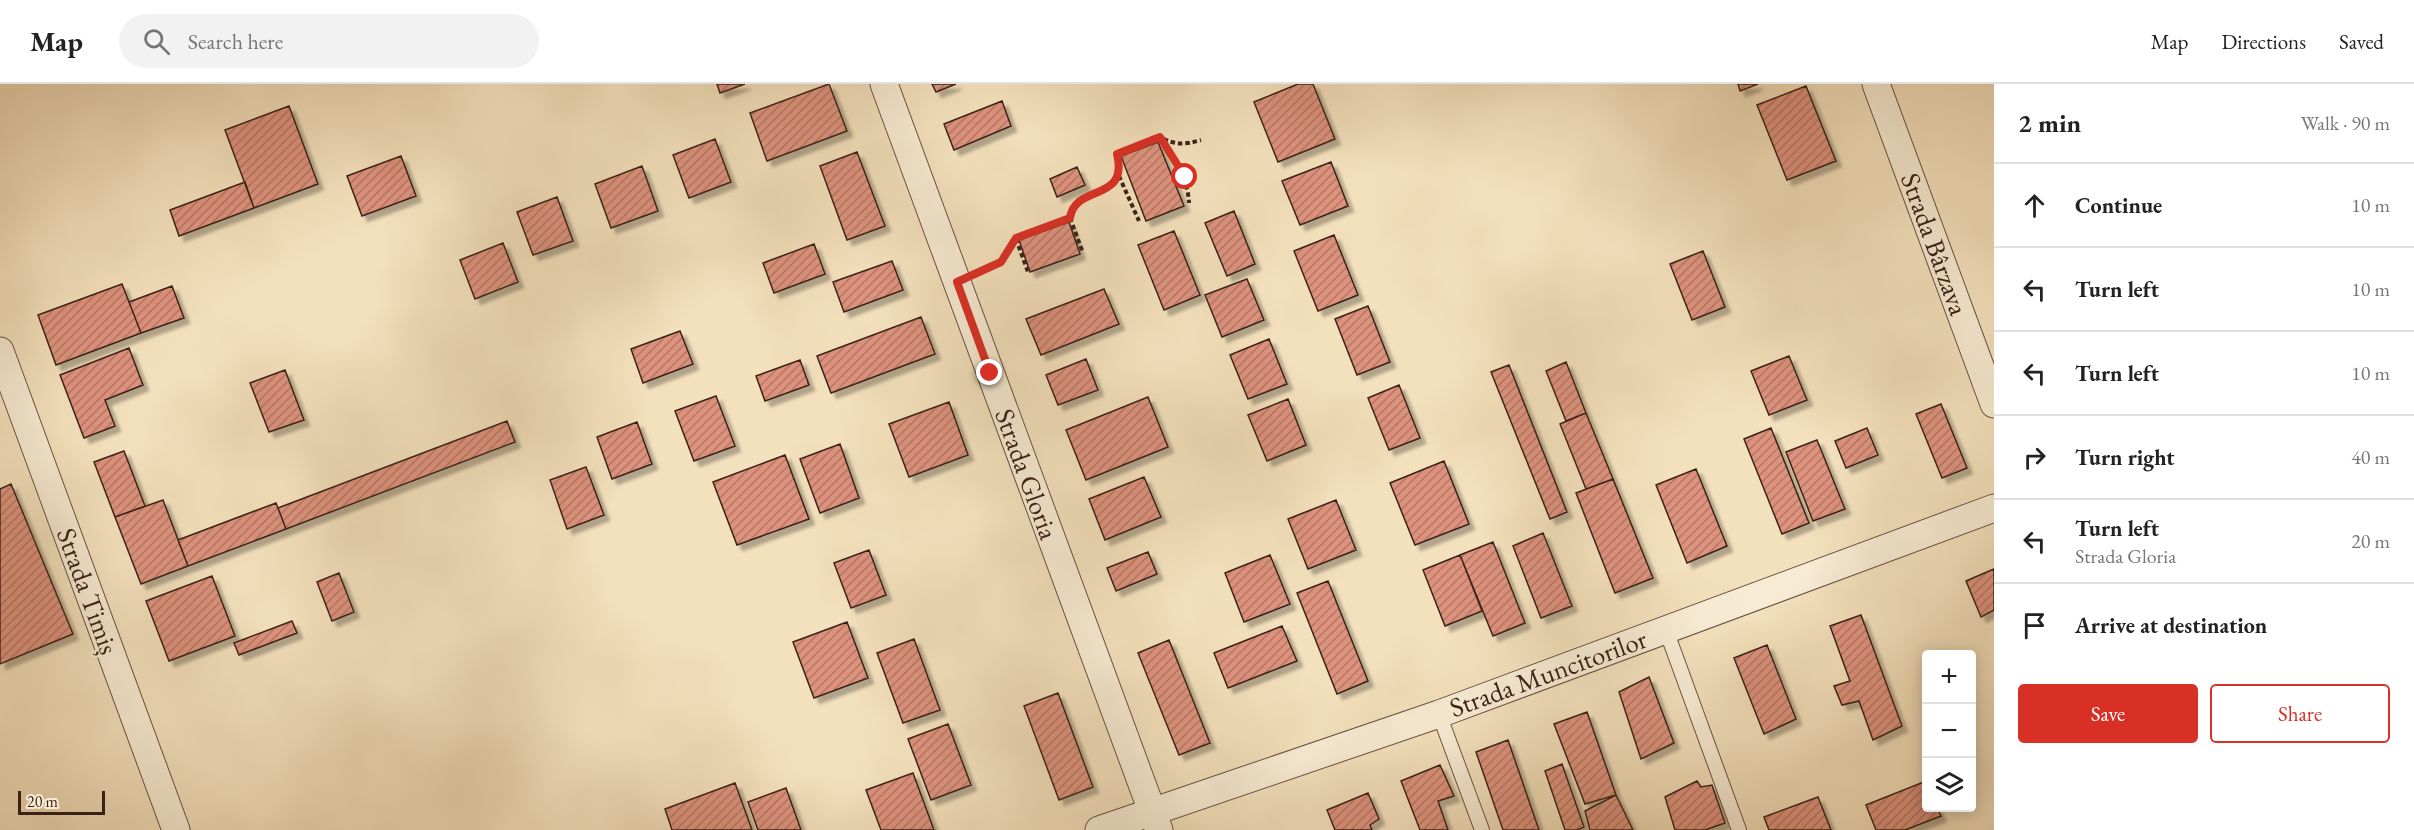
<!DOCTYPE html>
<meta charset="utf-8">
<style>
body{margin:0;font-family:"EB Garamond",serif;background:#f2f2f2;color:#222}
.controls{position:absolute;right:18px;bottom:18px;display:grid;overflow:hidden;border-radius:6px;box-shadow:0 3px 15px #0003}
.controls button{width:54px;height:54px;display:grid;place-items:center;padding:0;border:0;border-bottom:2px solid #e0e0e0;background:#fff;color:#222;font:30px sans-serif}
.scale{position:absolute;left:18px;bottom:15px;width:87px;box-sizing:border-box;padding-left:6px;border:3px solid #3b2219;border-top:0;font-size:16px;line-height:21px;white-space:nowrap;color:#3b2219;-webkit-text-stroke:4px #f7ebd3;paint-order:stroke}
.stop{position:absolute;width:18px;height:18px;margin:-14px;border:4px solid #d93025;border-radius:50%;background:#fff}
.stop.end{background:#d93025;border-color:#fff;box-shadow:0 2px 6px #0008}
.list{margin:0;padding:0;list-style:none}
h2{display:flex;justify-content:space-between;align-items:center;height:78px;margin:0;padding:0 24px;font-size:26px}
h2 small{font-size:20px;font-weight:400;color:#767676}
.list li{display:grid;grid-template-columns:39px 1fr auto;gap:18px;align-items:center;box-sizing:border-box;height:84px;padding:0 24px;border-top:2px solid #e0e0e0}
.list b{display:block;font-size:22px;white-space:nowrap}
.list p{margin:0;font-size:20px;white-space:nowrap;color:#767676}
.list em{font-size:20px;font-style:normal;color:#767676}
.actions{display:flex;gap:12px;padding:18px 24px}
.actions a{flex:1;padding:14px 0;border:2px solid #d93025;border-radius:6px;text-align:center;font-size:21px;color:#d93025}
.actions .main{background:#d93025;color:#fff}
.icon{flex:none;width:33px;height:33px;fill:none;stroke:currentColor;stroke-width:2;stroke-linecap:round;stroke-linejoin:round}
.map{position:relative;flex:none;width:1994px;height:746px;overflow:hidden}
header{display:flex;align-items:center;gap:36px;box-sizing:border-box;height:84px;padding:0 30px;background:#fff;border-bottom:2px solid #e0e0e0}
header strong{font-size:28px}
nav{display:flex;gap:33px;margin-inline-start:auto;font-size:21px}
.search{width:420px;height:54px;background:#f2f2f2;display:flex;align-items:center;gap:15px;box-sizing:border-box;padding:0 21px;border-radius:33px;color:#767676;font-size:22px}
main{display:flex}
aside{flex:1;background:#fff}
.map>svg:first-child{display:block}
.building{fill:url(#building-hatch);stroke:#3b2219;stroke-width:1.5;filter:url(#shadow)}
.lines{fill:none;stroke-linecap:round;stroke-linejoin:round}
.service-casing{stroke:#695242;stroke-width:16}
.minor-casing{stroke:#695242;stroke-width:29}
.path{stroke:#3b2219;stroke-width:4;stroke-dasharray:4.5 3;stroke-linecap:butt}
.service{stroke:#f7ebd3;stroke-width:14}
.minor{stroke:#f7ebd3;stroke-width:27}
.route{stroke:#d93025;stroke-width:8}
.labels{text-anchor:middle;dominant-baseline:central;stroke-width:4.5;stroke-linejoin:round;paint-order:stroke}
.street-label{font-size:27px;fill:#3b2219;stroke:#f7ebd3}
</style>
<header>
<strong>Map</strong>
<div class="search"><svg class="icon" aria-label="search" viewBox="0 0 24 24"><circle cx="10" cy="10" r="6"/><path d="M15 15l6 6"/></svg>Search here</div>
<nav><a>Map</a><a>Directions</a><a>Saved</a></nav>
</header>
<main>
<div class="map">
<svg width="1994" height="746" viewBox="0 0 1994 746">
<defs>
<pattern id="building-hatch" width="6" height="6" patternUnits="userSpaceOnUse" patternTransform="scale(1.5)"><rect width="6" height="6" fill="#dd927d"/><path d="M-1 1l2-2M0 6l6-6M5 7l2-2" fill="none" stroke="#b47766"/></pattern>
<filter id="shadow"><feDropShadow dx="5.5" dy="5.5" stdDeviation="1.5" flood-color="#0004"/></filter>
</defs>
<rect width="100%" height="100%" fill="#f3e0bc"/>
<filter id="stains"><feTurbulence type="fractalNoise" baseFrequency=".00333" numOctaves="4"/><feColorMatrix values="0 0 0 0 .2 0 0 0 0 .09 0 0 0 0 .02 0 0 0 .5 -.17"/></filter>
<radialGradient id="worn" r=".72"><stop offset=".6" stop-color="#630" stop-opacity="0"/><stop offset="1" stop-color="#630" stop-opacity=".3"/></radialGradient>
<!-- building -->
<path class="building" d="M717 0H745L720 9Z
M829 0 847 47 767 77 750 29Z
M932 0H956L936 8Z
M1298 0H1313L1335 55 1278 78 1254 18Z
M1738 0H1758L1740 7Z
M1806 2 1836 77 1787 96 1757 21Z
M1002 17 1011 42 954 66 944 40Z
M289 22 318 100 254 124 225 46Z
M715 55 731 98 689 114 673 71Z
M1158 58 1184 122 1146 137 1121 72Z
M857 68 885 142 847 156 820 82Z
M401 72 416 112 362 132 347 92Z
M1331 78 1348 122 1300 141 1282 97Z
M642 82 658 127 611 144 595 100Z
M1077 83 1085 101 1057 113 1050 95Z
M245 98 254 124 179 152 170 126Z
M557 113 573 157 533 171 517 128Z
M1234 127 1255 180 1227 192 1205 139Z
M1069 138 1080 170 1030 188 1019 156Z
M1174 147 1200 211 1164 226 1138 161Z
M1334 151 1358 211 1318 227 1294 167Z
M503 159 518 198 475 215 460 176Z
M814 160 825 190 774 209 763 179Z
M1703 167 1725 223 1692 236 1670 180Z
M892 177 903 206 844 228 833 198Z
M1247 195 1264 236 1222 253 1205 211Z
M122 200 141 249 56 281 38 231Z
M172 202 184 234 141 249 129 218Z
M1104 205 1119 240 1041 271 1026 235Z
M1368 222 1390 278 1357 291 1335 235Z
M921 233 935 270 831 309 817 272Z
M680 247 693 280 643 299 631 265Z
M1269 255 1287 300 1248 315 1230 271Z
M129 264 143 301 105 316 115 342 84 354 60 291Z
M1789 272 1807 316 1769 331 1751 287Z
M1086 275 1098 306 1058 321 1046 291Z
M800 276 809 301 765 317 756 292Z
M1566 278 1586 329 1566 337 1546 287Z
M1509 281 1567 428 1550 435 1491 288Z
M285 286 304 336 269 348 250 299Z
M1399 301 1420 354 1389 366 1368 314Z
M716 312 735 362 694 377 675 327Z
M1148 313 1168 363 1086 396 1066 346Z
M1288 315 1306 361 1267 377 1248 331Z
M949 318 968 371 909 393 889 340Z
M1941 320 1967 384 1942 394 1916 330Z
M1586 329 1613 395 1586 405 1560 340Z
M507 337 515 358 286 445 278 424Z
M637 338 652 380 612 395 597 353Z
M1771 344 1809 439 1782 450 1744 355Z
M1867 344 1878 371 1846 384 1835 357Z
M1817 356 1845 425 1813 437 1786 368Z
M840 360 859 414 820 429 800 375Z
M124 367 145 422 115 433 94 378Z
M785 371 809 435 737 461 713 398Z
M1444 377 1469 440 1415 461 1390 399Z
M586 383 604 431 567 445 550 396Z
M1696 385 1727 462 1687 479 1656 401Z
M1144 393 1161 433 1105 456 1089 415Z
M1613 395 1653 494 1615 509 1576 409Z
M11 400 73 550 0 580V405Z
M163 416 188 482 141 500 115 433Z
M1336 416 1356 466 1308 485 1288 435Z
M276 419 286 445 188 482 178 456Z
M1543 449 1572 522 1541 534 1513 462Z
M1493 458 1525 539 1493 552 1460 471Z
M869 466 886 511 851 524 834 479Z
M1148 468 1157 490 1116 507 1107 484Z
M1270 471 1290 520 1244 538 1225 489Z
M1460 471 1482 527 1445 542 1423 486Z
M1994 485V526L1981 533 1966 497Z
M339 489 354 528 332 537 317 498Z
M212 492 235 552 169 577 146 517Z
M1328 497 1368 597 1337 610 1297 509Z
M1861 531 1902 642 1873 656 1859 617 1842 621 1834 602 1850 597 1830 542Z
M292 537 297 549 239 571 234 559Z
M847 538 868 594 814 614 793 558Z
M1282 542 1297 577 1228 604 1214 569Z
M914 555 940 626 903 639 877 569Z
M1169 556 1210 659 1179 671 1138 569Z
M1767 561 1796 635 1764 650 1734 574Z
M1649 593 1674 659 1641 675 1619 608Z
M1058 609 1093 703 1059 716 1024 622Z
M1587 628 1616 711 1585 720 1554 640Z
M948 640 971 701 931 716 908 655Z
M1508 656 1539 746H1503L1476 668Z
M1562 680 1584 743 1577 746H1565L1545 687Z
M1440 681 1454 712 1438 717 1448 746H1420L1401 697Z
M913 689 934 746H881L866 706Z
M1697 697 1701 703 1712 701 1725 739 1705 746H1675L1665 713Z
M1926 697V724H1937L1941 732 1905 746H1876L1866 721Z
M735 699 752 746H672L665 725Z
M786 704 801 746H758L748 718Z
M1368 709 1379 735 1370 741 1372 746H1335L1327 726Z
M1616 711 1633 746H1590L1585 727Z
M1818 713 1831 746H1769L1764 733Z"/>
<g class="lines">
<defs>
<path id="service" d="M1666 546 1739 746
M1439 630 1482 746"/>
<path id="minor" d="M884 0 1159 746
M1876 0 1994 320
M0 267 176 746
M1099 746 1439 630 1994 424"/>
</defs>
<!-- service casing -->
<use href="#service" class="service-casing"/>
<!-- minor casing -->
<use href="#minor" class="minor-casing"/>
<!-- path -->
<path class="path" d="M1161 55C1173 76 1188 94 1189 119
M1119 92 1139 137
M1070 134 1083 169
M1016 155 1028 188
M981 187 1001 179 1015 154 1070 134C1075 99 1129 119 1117 70L1160 53C1175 61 1184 61 1201 56"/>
<!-- service -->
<use href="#service" class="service"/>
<!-- minor -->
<use href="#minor" class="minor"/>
</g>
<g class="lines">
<!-- route -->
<path class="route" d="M990 289 957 198 1001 178 1016 154 1070 134C1075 99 1129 119 1117 70L1160 53 1185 93"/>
</g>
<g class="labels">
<!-- street labels -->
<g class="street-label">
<text transform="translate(1935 160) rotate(70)">Strada Bârzava</text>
<text transform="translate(1027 390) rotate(70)">Strada Gloria</text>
<text transform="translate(88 507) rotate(70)">Strada Timiș</text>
<text transform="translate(1548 589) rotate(-20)">Strada Muncitorilor</text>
</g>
</g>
<rect width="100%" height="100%" filter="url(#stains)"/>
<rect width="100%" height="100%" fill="url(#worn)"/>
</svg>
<div class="controls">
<button>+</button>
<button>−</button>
<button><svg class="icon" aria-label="layers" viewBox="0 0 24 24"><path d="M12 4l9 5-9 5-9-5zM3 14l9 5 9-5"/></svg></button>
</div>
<div class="scale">20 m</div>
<div class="stop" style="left:1185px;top:93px"></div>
<div class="stop end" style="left:990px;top:289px"></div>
</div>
<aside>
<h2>2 min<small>Walk · 90 m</small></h2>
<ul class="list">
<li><svg class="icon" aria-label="ahead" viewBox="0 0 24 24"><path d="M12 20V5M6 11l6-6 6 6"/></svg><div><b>Continue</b></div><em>10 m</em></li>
<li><svg class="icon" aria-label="left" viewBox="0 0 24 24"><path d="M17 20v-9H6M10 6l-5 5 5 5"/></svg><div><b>Turn left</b></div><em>10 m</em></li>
<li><svg class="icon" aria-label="left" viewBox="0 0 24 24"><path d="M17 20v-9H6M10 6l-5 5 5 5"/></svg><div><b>Turn left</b></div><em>10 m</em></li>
<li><svg class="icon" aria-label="right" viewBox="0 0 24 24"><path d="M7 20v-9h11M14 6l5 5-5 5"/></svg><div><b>Turn right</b></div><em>40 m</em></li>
<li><svg class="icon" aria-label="left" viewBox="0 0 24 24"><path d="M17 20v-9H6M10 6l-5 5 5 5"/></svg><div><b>Turn left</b><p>Strada Gloria</p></div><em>20 m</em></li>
<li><svg class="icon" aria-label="arrive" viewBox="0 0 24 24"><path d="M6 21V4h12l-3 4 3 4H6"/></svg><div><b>Arrive at destination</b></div></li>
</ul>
<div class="actions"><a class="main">Save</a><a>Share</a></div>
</aside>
</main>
